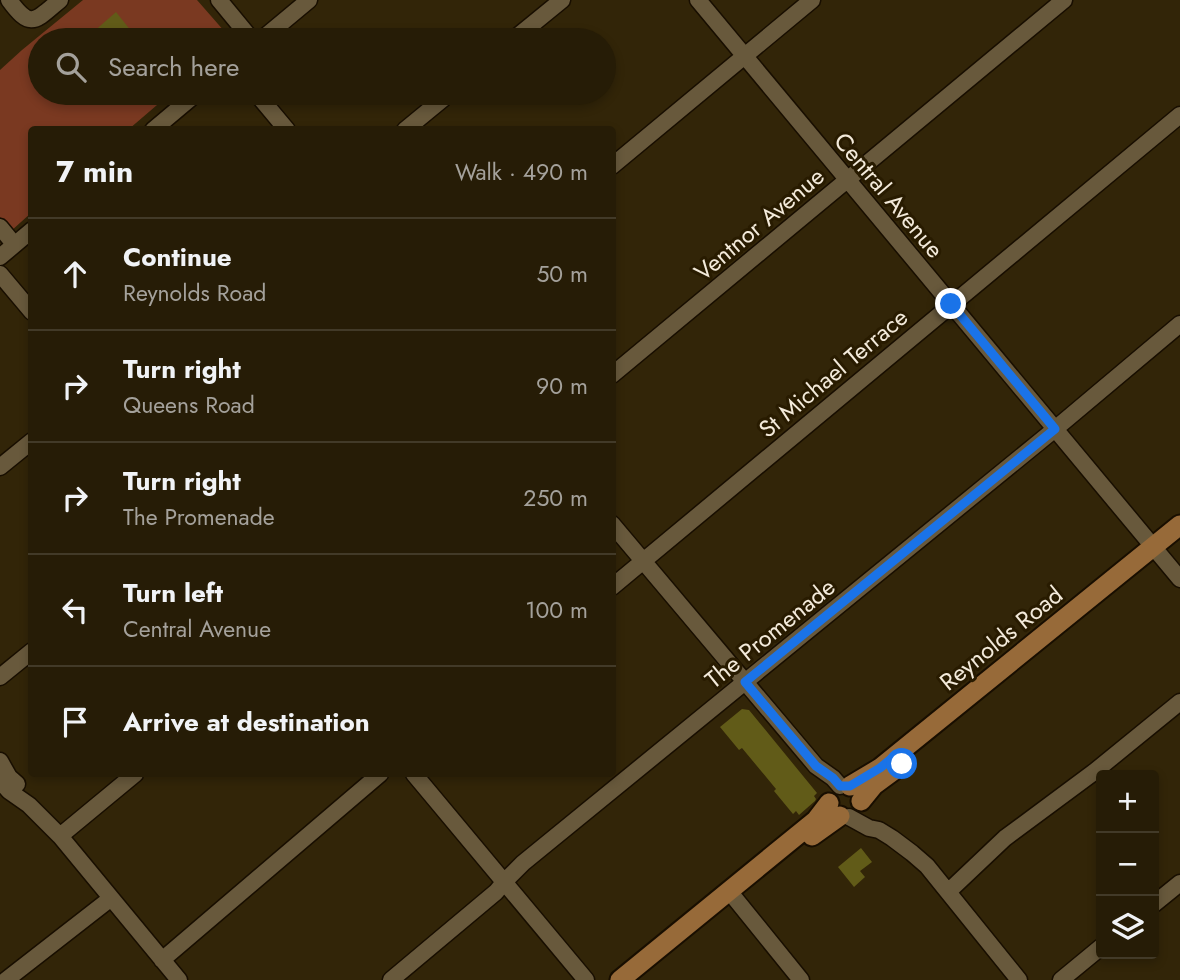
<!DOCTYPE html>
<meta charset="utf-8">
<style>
body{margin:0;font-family:Jost,sans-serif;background:#2e2510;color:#f1f3f6}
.controls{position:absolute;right:21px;bottom:21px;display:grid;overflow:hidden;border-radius:7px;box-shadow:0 4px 10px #0003}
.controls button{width:63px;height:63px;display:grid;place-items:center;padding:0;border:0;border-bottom:2px solid #423a28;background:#261c06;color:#f1f3f6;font:35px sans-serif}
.stop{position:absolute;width:21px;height:21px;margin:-16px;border:5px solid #1a73e8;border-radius:50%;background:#fff}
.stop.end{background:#1a73e8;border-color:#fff;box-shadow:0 2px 7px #0008}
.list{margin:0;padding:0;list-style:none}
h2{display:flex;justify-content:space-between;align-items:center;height:91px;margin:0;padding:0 28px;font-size:30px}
h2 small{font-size:23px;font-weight:400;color:#a4a19b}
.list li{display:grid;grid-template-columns:46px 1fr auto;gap:21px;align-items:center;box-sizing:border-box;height:112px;padding:0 28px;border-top:2px solid #423a28}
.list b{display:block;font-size:26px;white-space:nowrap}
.list p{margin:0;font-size:23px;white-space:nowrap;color:#a4a19b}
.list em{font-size:23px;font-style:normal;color:#a4a19b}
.icon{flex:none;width:38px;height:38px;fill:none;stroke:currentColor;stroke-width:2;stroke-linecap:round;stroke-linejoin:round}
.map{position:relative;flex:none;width:1180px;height:980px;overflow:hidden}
.search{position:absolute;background:#261c06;box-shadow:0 4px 10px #0003;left:28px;top:28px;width:588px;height:77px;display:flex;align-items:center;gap:18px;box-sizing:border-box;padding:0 24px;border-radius:38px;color:#a4a19b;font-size:26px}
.panel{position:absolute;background:#261c06;box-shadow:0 4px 10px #0003;left:28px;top:126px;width:588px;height:651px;border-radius:7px}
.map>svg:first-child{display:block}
.green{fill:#7a3921}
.building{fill:#615b18}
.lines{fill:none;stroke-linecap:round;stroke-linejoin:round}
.minor-casing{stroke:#180e00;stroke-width:19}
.major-casing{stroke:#180e00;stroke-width:23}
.minor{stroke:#68593c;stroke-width:16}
.major{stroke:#976a39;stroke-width:19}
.route{stroke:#1a73e8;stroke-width:9}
.labels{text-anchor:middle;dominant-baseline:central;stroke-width:6;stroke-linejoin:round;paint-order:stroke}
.street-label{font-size:24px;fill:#f3eada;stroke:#281b00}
</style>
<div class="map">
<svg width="1180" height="980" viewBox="0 0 1180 980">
<rect width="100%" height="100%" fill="#322508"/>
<!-- green -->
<path class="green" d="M83 0H197L232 40H40V93H171L129 129 32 130 31 213 11 231 0 217V70L22 50Z"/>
<!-- building -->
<path class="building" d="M116 12 132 32V40H84Z
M742 709 749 710 817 793 814 796 816 799 815 801 799 815 796 811 793 814 774 791 776 789 742 748 739 750 720 727Z
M861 848 872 862 860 871 865 877 854 887 838 867Z"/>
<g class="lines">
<defs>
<path id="minor" d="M9 0C31 30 35 21 60 0
M219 0 252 40
M698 0 1180 579
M261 40 309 0
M513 40 562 0
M256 93 287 130
M153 130 197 93
M405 130 450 93
M612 166 812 0
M0 227 14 244
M0 257 32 230
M0 274 32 312
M612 375 1064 0
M0 467 32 441
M612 524 816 766 833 778 840 786
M612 587 1180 115
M0 677 32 651
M0 761 9 777 17 784
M414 774 586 980
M0 780 9 791 29 805 60 836 179 980
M849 817 869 828 879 830 892 838 912 853 927 866 1019 980
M60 836 135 774
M729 891 801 980
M949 891 1005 838 1094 772 1180 702
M1154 904 1180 883
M162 960 380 774
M6 980 110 899
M391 980 496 892 505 881 523 863 1055 429 1180 324
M1061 980 1101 947"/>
<path id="major" d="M850 786 880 768 896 755 1180 525
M861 801 874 785 893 771
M812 836 840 816
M620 980 816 820 829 803"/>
</defs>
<!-- minor casing -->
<use href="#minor" class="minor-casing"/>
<!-- major casing -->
<use href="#major" class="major-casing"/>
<!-- minor -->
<use href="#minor" class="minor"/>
<!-- major -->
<use href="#major" class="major"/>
</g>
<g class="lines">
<!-- route -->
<path class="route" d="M902 764 896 755 880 768 850 786H840L833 778 816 766 745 682 1055 429 951 304"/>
</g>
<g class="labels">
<!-- street labels -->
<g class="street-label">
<text transform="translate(889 195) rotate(50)">Central Avenue</text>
<text transform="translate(759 224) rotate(-40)">Ventnor Avenue</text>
<text transform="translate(833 373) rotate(-40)">St Michael Terrace</text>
<text transform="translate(770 633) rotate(-39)">The Promenade</text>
<text transform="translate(1001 638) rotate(-39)">Reynolds Road</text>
</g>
</g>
</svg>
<div class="controls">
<button>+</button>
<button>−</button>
<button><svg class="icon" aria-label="layers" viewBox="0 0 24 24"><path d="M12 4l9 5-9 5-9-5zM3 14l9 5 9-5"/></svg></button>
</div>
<div class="stop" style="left:902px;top:764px"></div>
<div class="stop end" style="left:951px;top:304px"></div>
<div class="search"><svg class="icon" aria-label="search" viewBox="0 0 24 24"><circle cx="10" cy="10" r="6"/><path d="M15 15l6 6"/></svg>Search here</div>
<section class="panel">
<h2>7 min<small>Walk · 490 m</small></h2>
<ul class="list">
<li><svg class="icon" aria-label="ahead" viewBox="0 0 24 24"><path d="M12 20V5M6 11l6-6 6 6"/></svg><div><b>Continue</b><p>Reynolds Road</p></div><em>50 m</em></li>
<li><svg class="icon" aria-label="right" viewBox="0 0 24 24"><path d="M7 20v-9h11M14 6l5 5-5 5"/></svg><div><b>Turn right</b><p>Queens Road</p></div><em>90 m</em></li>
<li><svg class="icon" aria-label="right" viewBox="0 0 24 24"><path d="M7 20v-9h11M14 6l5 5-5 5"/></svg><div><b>Turn right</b><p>The Promenade</p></div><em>250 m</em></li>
<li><svg class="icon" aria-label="left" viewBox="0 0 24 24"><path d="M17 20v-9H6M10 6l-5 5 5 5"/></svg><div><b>Turn left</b><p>Central Avenue</p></div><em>100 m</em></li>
<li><svg class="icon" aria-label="arrive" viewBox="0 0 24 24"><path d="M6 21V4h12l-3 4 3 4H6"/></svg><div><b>Arrive at destination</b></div></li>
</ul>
</section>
</div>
